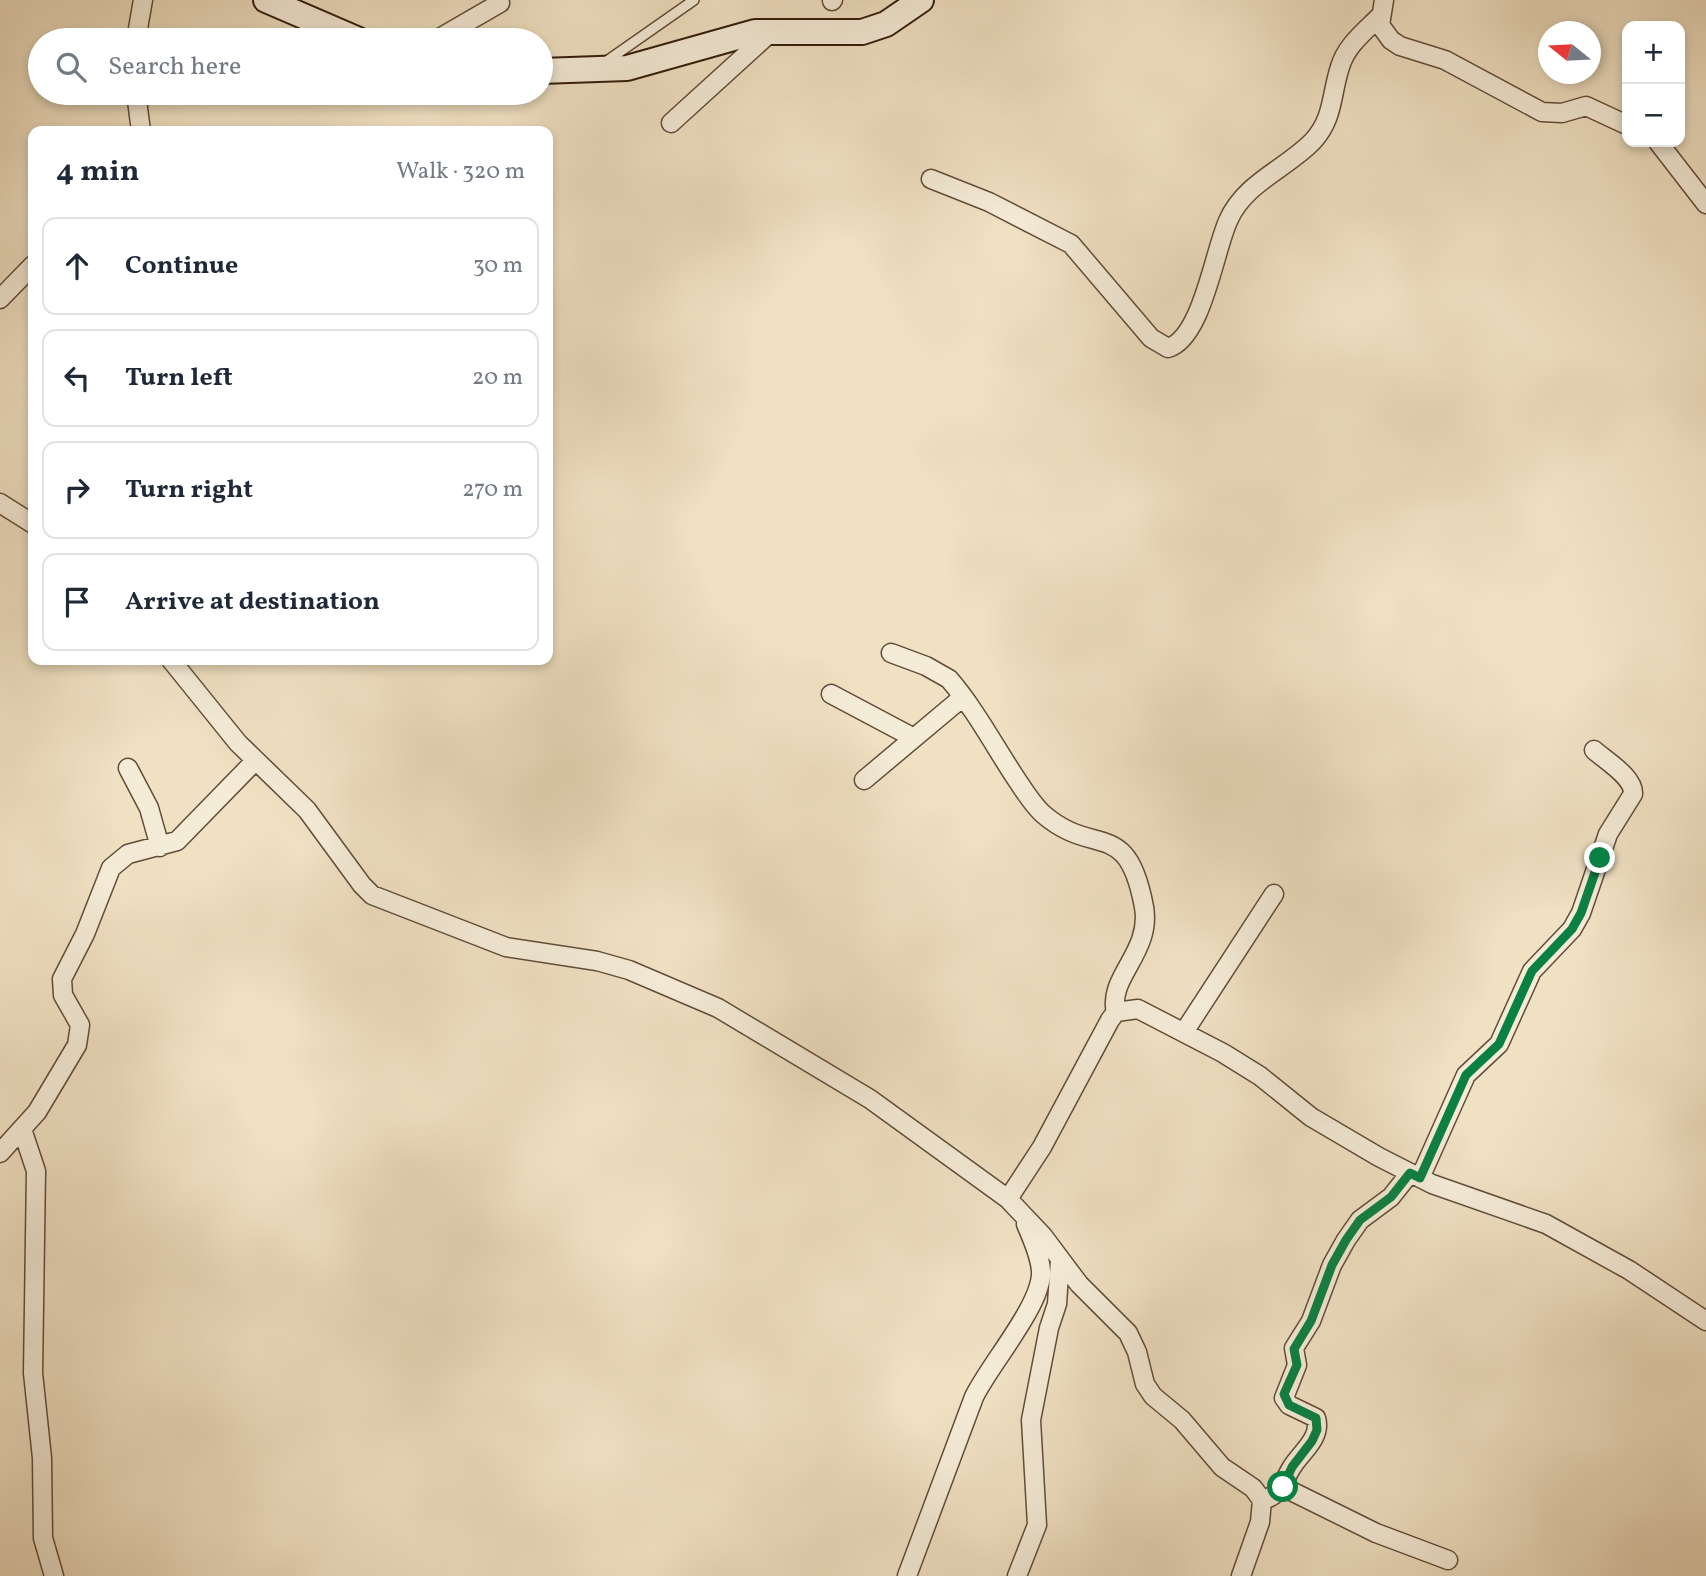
<!DOCTYPE html>
<meta charset="utf-8">
<style>
body{margin:0;font-family:Vollkorn,serif;background:#f6f6f7;color:#1f2937}
.controls{position:absolute;right:21px;top:21px;display:grid;overflow:hidden;border-radius:14px;box-shadow:0 4px 10px #0003}
.controls button{width:63px;height:63px;display:grid;place-items:center;padding:0;border:0;border-bottom:2px solid #e0e1e3;background:#fff;color:#1f2937;font:35px sans-serif}
.compass{position:absolute;left:1538px;top:21px;width:63px;height:63px;border-radius:50%;background:#fff;box-shadow:0 4px 10px #0003;rotate:288deg}
.stop{position:absolute;width:21px;height:21px;margin:-16px;border:5px solid #0b8043;border-radius:50%;background:#fff}
.stop.end{background:#0b8043;border-color:#fff;box-shadow:0 2px 7px #0008}
.list{margin:0;padding:0;list-style:none}
h2{display:flex;justify-content:space-between;align-items:center;height:91px;margin:0;padding:0 28px;font-size:30px}
h2 small{font-size:23px;font-weight:400;color:#747a83}
.list li{display:grid;grid-template-columns:46px 1fr auto;gap:21px;align-items:center;box-sizing:border-box;height:98px;margin:0 14px 14px;padding:0 14px;border:2px solid #e0e1e3;border-radius:14px}
.list b{display:block;font-size:26px;white-space:nowrap}
.list em{font-size:23px;font-style:normal;color:#747a83}
.icon{flex:none;width:38px;height:38px;fill:none;stroke:currentColor;stroke-width:2;stroke-linecap:round;stroke-linejoin:round}
.map{position:relative;flex:none;width:1706px;height:1576px;overflow:hidden}
.search{position:absolute;background:#fff;box-shadow:0 4px 10px #0003;left:28px;top:28px;width:525px;height:77px;display:flex;align-items:center;gap:18px;box-sizing:border-box;padding:0 24px;border-radius:38px;color:#747a83;font-size:26px}
.panel{position:absolute;background:#fff;box-shadow:0 4px 10px #0003;left:28px;top:126px;width:525px;height:539px;border-radius:14px}
.map>svg:first-child{display:block}
.lines{fill:none;stroke-linecap:round;stroke-linejoin:round}
.lane-casing{stroke:#624c39;stroke-width:12}
.street-casing{stroke:#624c39;stroke-width:21}
.secondary-casing{stroke:#331b0b;stroke-width:28}
.lane{stroke:#f5ecd8;stroke-width:9}
.street{stroke:#f5ecd8;stroke-width:18}
.secondary{stroke:#f5ecd8;stroke-width:24}
.route{stroke:#0b8043;stroke-width:9}
</style>
<div class="map">
<svg width="1706" height="1576" viewBox="0 0 1706 1576">
<rect width="100%" height="100%" fill="#f0e1c3"/>
<filter id="stains"><feTurbulence type="fractalNoise" baseFrequency=".00286" numOctaves="4"/><feColorMatrix values="0 0 0 0 .2 0 0 0 0 .09 0 0 0 0 .02 0 0 0 .5 -.17"/></filter>
<radialGradient id="worn" r=".72"><stop offset=".6" stop-color="#630" stop-opacity="0"/><stop offset="1" stop-color="#630" stop-opacity=".3"/></radialGradient>
<g class="lines">
<defs>
<path id="lane" d="M604 63 694 0"/>
<path id="street" d="M1384 0 1380 25 1391 40 1400 46 1445 60 1542 112 1562 113 1586 106 1627 125
M832 1 833 0
M136 40 143 0
M436 40 500 3
M136 93 141 131
M671 123 771 32
M1658 142 1706 204
M931 179 989 202 1071 244 1151 338 1168 348C1202 338 1214 252 1228 221 1244 183 1286 169 1313 141 1334 118 1331 94 1340 67 1346 46 1364 32 1379 17
M0 299 33 265
M0 503 33 524
M891 653 926 666 949 679C975 709 995 747 1017 780 1025 792 1033 805 1043 814 1095 859 1127 816 1144 907 1152 952 1107 978 1116 1012
M171 660 238 743 307 810 362 885 372 895 506 947 597 961 629 970 718 1008 870 1099 1008 1199 1042 1147 1110 1020 1116 1012 1138 1009 1223 1053 1260 1076 1311 1117 1379 1157 1432 1184 1546 1224 1629 1270 1706 1321
M831 694 914 738
M128 768 149 808 160 847
M864 780 963 697
M1184 1032 1274 894
M22 1129 36 1171 33 1373 42 1458 43 1538 54 1576
M0 1153 37 1112 77 1045 80 1025 63 995 62 979 85 934 111 868 128 854 177 841 255 761
M1420 1178 1466 1075 1499 1044 1532 971 1572 929 1581 913 1608 834 1633 794C1634 777 1606 761 1594 750
M1008 1199 1043 1236 1079 1284 1128 1333 1137 1352 1145 1384 1153 1396 1182 1420 1222 1467 1253 1488 1262 1500 1260 1522 1241 1576
M1283 1487 1376 1533 1448 1560
M1262 1500C1281 1496 1283 1481 1292 1467 1301 1452 1322 1438 1316 1418L1289 1405 1284 1398 1297 1365 1294 1348 1311 1321 1332 1265 1346 1240 1360 1220 1391 1197 1410 1173
M907 1576 974 1397C989 1365 1043 1304 1041 1271 1040 1255 1032 1239 1026 1224
M1017 1576 1037 1525 1031 1420 1049 1328 1057 1304 1060 1260"/>
<path id="secondary" d="M266 0 359 40
M541 71 627 68 755 32H862L886 24 921 0"/>
</defs>
<!-- lane casing -->
<use href="#lane" class="lane-casing"/>
<!-- street casing -->
<use href="#street" class="street-casing"/>
<!-- secondary casing -->
<use href="#secondary" class="secondary-casing"/>
<!-- lane -->
<use href="#lane" class="lane"/>
<!-- street -->
<use href="#street" class="street"/>
<!-- secondary -->
<use href="#secondary" class="secondary"/>
</g>
<g class="lines">
<!-- route -->
<path class="route" d="M1283 1487 1292 1467 1312 1441 1317 1430 1316 1418 1289 1405 1284 1394 1297 1365 1294 1349 1311 1321 1332 1265 1346 1240 1360 1220 1391 1197 1410 1173 1420 1178 1466 1075 1499 1044 1532 971 1572 929 1581 913 1600 858"/>
</g>
<rect width="100%" height="100%" filter="url(#stains)"/>
<rect width="100%" height="100%" fill="url(#worn)"/>
</svg>
<div class="controls">
<button>+</button>
<button>−</button>
</div>
<svg class="compass" viewBox="-18 -18 36 36"><path d="M0-13l5 13h-10z" fill="#e53935"/><path d="M0 13l5-13h-10z" fill="#747a83"/></svg>
<div class="stop" style="left:1283px;top:1487px"></div>
<div class="stop end" style="left:1600px;top:858px"></div>
<div class="search"><svg class="icon" aria-label="search" viewBox="0 0 24 24"><circle cx="10" cy="10" r="6"/><path d="M15 15l6 6"/></svg>Search here</div>
<section class="panel">
<h2>4 min<small>Walk · 320 m</small></h2>
<ul class="list">
<li><svg class="icon" aria-label="ahead" viewBox="0 0 24 24"><path d="M12 20V5M6 11l6-6 6 6"/></svg><div><b>Continue</b></div><em>30 m</em></li>
<li><svg class="icon" aria-label="left" viewBox="0 0 24 24"><path d="M17 20v-9H6M10 6l-5 5 5 5"/></svg><div><b>Turn left</b></div><em>20 m</em></li>
<li><svg class="icon" aria-label="right" viewBox="0 0 24 24"><path d="M7 20v-9h11M14 6l5 5-5 5"/></svg><div><b>Turn right</b></div><em>270 m</em></li>
<li><svg class="icon" aria-label="arrive" viewBox="0 0 24 24"><path d="M6 21V4h12l-3 4 3 4H6"/></svg><div><b>Arrive at destination</b></div></li>
</ul>
</section>
</div>
